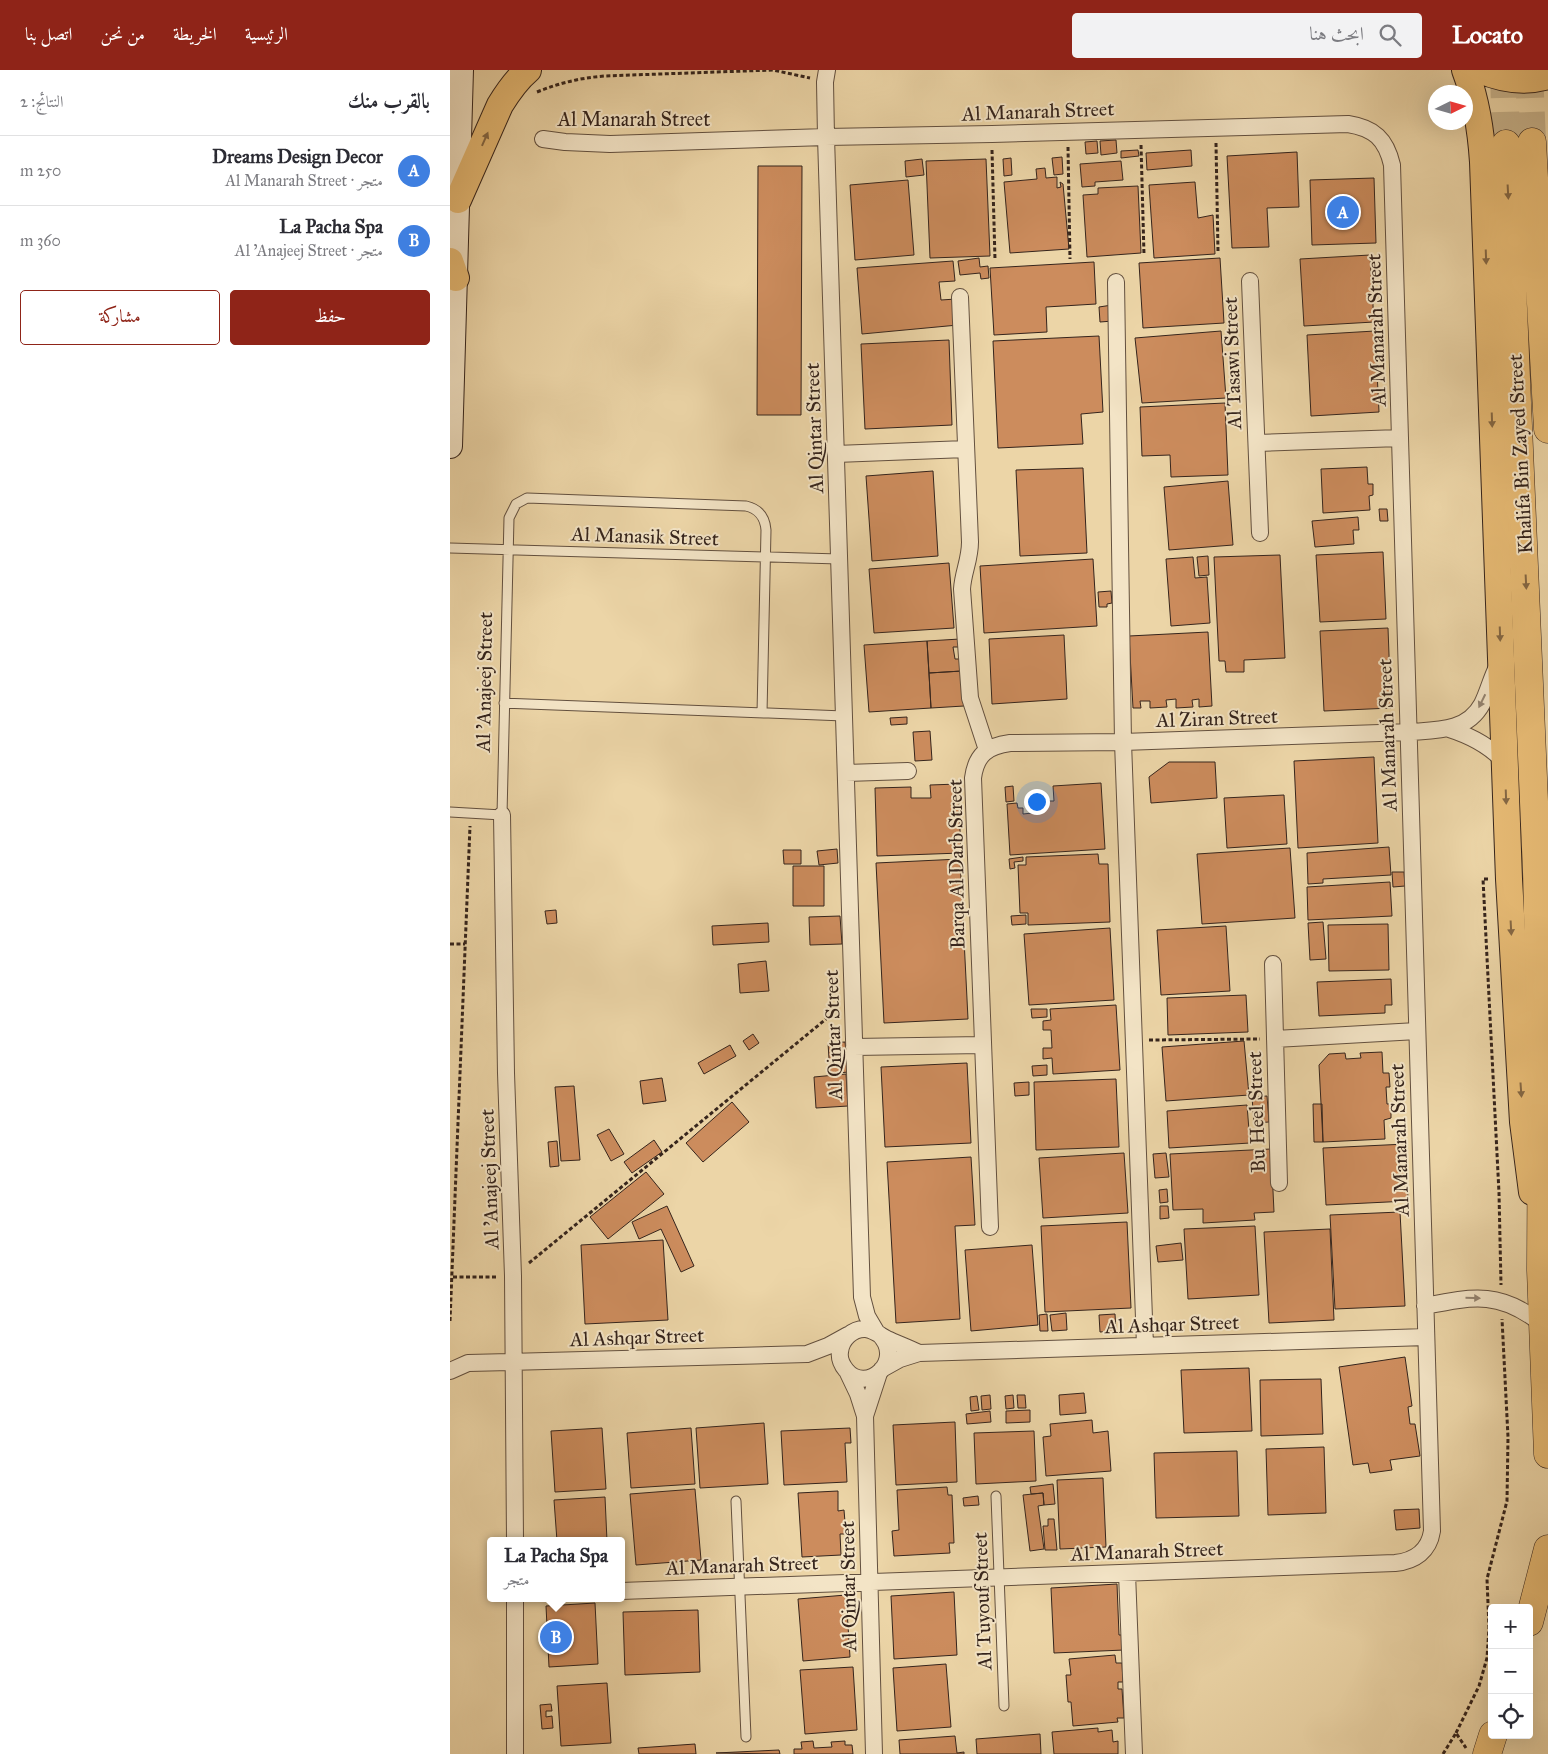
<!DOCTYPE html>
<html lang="ar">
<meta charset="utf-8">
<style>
body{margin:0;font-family:"IM FELL Great Primer",Amiri,serif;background:#f2f2f3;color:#2b2b33;direction:rtl}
.controls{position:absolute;right:15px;bottom:15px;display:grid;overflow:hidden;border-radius:5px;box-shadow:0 5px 20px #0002}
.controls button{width:45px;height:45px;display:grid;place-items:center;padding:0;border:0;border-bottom:1px solid #e1e1e2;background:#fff;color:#2b2b33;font:25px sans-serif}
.compass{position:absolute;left:978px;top:15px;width:45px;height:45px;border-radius:50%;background:#fff;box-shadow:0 5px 20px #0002;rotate:85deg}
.you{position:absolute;left:586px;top:731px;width:18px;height:18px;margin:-12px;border:4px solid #fff;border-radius:50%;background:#1a73e8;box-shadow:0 0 0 8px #1a73e833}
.badge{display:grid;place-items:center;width:32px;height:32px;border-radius:50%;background:#8f2418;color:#fff;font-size:16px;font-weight:700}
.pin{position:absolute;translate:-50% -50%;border:2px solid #fff;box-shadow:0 1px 5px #0006}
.popup{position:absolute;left:37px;top:1467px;width:138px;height:65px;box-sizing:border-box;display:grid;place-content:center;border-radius:5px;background:#fff;filter:drop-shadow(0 1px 4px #0005);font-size:16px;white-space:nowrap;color:#7c7c81}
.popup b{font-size:19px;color:#2b2b33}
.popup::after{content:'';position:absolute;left:50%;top:100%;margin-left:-10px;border:10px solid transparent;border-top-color:#fff}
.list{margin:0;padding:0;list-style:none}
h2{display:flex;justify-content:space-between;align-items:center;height:65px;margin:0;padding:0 20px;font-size:21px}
h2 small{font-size:16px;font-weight:400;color:#7c7c81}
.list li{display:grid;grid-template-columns:32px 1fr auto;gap:15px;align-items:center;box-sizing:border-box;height:70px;padding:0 20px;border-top:1px solid #e1e1e2}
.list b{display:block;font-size:19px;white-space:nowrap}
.list p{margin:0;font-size:16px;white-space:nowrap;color:#7c7c81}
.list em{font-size:16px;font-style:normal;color:#7c7c81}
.actions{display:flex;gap:10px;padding:15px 20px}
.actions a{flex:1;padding:11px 0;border:1px solid #8f2418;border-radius:5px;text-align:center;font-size:18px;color:#8f2418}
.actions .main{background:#8f2418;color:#fff}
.icon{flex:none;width:28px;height:28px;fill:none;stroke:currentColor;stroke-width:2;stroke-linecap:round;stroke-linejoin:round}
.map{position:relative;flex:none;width:1098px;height:1684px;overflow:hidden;direction:ltr}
header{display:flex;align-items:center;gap:30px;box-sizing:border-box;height:70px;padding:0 25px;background:#8f2418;color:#fff}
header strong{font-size:24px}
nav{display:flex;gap:28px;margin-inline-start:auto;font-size:18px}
.search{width:350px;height:45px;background:#f2f2f3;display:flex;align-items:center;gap:12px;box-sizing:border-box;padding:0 18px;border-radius:5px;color:#7c7c81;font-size:19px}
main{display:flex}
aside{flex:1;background:#fff}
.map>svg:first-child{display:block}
.building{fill:#cc8c5d;stroke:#35241c}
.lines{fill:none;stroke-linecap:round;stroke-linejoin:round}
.trunk-tunnel{stroke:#c7b28b;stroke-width:28;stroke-dasharray:28 14;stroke-linecap:butt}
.service-casing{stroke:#63503f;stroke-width:11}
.minor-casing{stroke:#63503f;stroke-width:18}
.secondary-casing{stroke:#35241c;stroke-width:26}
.primary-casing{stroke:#35241c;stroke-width:28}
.trunk-casing{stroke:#35241c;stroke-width:29}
.path{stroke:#35241c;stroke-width:3;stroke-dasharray:4 2.5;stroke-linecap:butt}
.service{stroke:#f3e4c6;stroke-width:9}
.minor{stroke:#f3e4c6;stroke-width:16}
.secondary{stroke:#f3e4c6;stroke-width:24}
.primary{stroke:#e6ba74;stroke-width:26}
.trunk{stroke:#e6ba74;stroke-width:28}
.oneway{fill:#856844}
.oneway2{fill:#948471}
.labels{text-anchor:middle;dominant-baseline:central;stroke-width:4;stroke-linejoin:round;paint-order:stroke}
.street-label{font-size:20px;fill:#35241c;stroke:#f3e4c6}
</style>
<header>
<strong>Locato</strong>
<div class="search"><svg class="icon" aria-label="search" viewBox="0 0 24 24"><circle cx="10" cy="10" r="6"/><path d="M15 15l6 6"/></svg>ابحث هنا</div>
<nav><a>الرئيسية</a><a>الخريطة</a><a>من نحن</a><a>اتصل بنا</a></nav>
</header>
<main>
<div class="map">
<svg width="1098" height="1684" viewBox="0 0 1098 1684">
<rect width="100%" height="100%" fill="#ecd5a7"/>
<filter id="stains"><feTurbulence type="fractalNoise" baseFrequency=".004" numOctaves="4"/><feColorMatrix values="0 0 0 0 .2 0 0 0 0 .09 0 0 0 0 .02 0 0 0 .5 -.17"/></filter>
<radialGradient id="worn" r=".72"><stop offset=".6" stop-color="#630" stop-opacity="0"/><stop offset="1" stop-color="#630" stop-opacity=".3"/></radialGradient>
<!-- building -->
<path class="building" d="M666 70 667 83 651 85 650 71Z
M647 71 648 83 636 84 635 72Z
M688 80 689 86 671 88V81Z
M741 80 742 96 697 100 696 83Z
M847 82 849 137 817 138 819 177 782 178 777 86Z
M612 87 613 104 604 105 602 88Z
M561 88 562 105 554 106 553 89Z
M472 89 474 105 456 107 455 91Z
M536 89 540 186 480 188 476 91Z
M671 91 673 110 645 112V116L632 117 630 94Z
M308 96H352L351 345H307Z
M595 98 596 108 607 107V118L611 117 610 112 613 114 619 179 560 183 554 112 587 109 586 99Z
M924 108 926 173 862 175 860 110Z
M458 110 464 185 405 190 400 115Z
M745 112 748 148 763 145 765 184 704 188 699 115Z
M688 116 691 183 637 187 633 125 648 124V118Z
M920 185 924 252 854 256 850 189Z
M529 188 530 197 538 196 539 208 531 209 530 203 510 205 508 191Z
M770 188 774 253 693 258 689 193Z
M503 191 505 211 489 212 491 230 506 229 508 255 412 264 407 198Z
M644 192 646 234 596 237 597 262 544 265 540 198Z
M662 235 663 251 650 252 649 237Z
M771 261 776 328 692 333 685 268Z
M925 261 929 342 861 346 857 265Z
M649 266 653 342 631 344 633 374 548 378 543 271Z
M499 270 502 355 415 359 411 274Z
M775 333 778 405 721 407 720 385 692 386 690 337Z
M917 397 918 414H923V425L919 426 920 440 873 443 871 399Z
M633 398 637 483 570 486 566 400Z
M483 401 488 486 422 491 416 406Z
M778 411 783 475 719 480 714 417Z
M929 439H937L938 451H930Z
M908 447 909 460H903L904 474 865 477 862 451Z
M933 482 936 549 870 552 866 485Z
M830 485 835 588 794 590V602H776L775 591H769L764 487Z
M758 486 759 505 749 506 747 487Z
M743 487 745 508 757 507 760 553 721 556 716 489Z
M643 489 647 556 534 563 530 496Z
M499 493 504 558 424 563 419 499Z
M661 521 662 533 657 534V537H649L648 522Z
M938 558 941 638 874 641 870 561Z
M758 562 762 636 749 637V629L742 630 743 637 726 638V629L716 630 717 637 700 638V631H690L691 638H683L679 566Z
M614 565 617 629 542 634 539 569Z
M510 569V577H503L505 589H511L512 601 479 603 477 571Z
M477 571 481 638 419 642 414 575Z
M512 601 514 636 481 638 479 603Z
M457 647V654L441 655 440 648Z
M480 661 482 690 465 691 463 662Z
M924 687 928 773 848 778 844 691Z
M719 692H765L767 728 701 733 699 707Z
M651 713 655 779 560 785 557 734 567 733 568 738H573V744L592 742V737H596V731H604L603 716Z
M508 714 511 783 427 786 425 718 461 717V728H481L480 715Z
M563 716 564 731 556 732 555 717Z
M834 725 837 774 777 778 774 728Z
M939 777 941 805 873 809V813L858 814 857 783Z
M840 778 845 848 752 854 747 784Z
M387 779 388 793 369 795 367 781Z
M333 780H351V794H334Z
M648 784 649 794H658L660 852 578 855V843H570L568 795H576V787Z
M573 787V791L564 792 565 798 560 799 559 789Z
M510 789 518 949 434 953 426 793Z
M343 796H374V836H343Z
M942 802H954L955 816 943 817Z
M940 812 942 846 858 850 857 817Z
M106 840 107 853 97 854 95 841Z
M576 845V854L562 855 561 846Z
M390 846 392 874 360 875 359 847Z
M873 852 876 889 860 890 858 853Z
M318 853 319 872 263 875 262 856Z
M938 854 939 900 879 901 878 855Z
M776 856 780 921 711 925 707 860Z
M660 858 664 930 579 935 574 864Z
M316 891 319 921 290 923 288 894Z
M941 909 942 935H935V943L869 946 867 912Z
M796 925 798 962 718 965 717 928Z
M666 935 670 1000 603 1004 602 988 593 989V978H602L601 960H593V951L601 950 600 939Z
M581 939H597V947L582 948Z
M303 964 309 973 299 980 293 971Z
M794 971 799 1025 716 1031 712 977Z
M395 972 398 1002 380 1004 378 973Z
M280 975 286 986 254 1004 248 993Z
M932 982 933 1003H939L940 1017H936L937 1034H941V1048L934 1050 935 1069 873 1072 869 995 879 984 895 983 896 989 911 988 910 983Z
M517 993 521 1073 435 1077 431 997Z
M597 995V1005L583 1006 582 996Z
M396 1004 398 1036 366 1038 364 1007Z
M212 1008 216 1031 193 1034 190 1011Z
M666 1009 669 1077 586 1080 584 1012Z
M579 1012V1025L565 1026 564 1013Z
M124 1016 130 1090 111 1091 105 1017Z
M817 1026 819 1052 804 1053 802 1027Z
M282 1032 299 1052 253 1092 236 1073Z
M863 1034H872L873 1072H864Z
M797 1035 800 1073 719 1078 717 1041Z
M159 1059 174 1084 161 1091 147 1065Z
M204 1070 212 1082 182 1103 174 1092Z
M107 1071 109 1096 100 1097 98 1072Z
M956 1074 958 1131 876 1135 873 1078Z
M821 1079 824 1142 804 1143 805 1150 753 1153V1139L723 1140 720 1084Z
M674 1083 678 1143 593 1148 589 1088Z
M716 1083 719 1107 705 1108 703 1084Z
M521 1087 525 1155 505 1156 510 1249 446 1253 437 1092Z
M196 1102 214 1124 158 1169 140 1147Z
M717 1119 718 1132 710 1133 709 1120Z
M217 1136 244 1196 231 1202 211 1159 189 1169 182 1152Z
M710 1136H718L719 1148 710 1149Z
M950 1142 955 1236 885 1239 880 1145Z
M677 1152 681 1238 595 1242 591 1156Z
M805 1156 809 1225 738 1229 734 1159Z
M880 1159 884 1250 819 1253 814 1162Z
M213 1170 218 1250 135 1254 131 1175Z
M731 1173 733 1190 708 1192 706 1176Z
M582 1175 588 1255 521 1261 515 1180Z
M616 1243 617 1260 602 1261 600 1245Z
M597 1244 598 1261H590L589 1245Z
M665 1244 666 1261 650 1262 649 1245Z
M955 1287 962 1336 958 1337 960 1354H965L970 1386 940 1390 942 1400 920 1403 918 1393 903 1395 889 1297Z
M799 1298 802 1361 734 1363 731 1300Z
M871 1309 873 1364 811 1366 810 1310Z
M634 1323 636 1343 610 1345 609 1325Z
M540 1325 541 1339 532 1340 531 1326Z
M563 1325 564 1338 556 1339 555 1326Z
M567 1325H575L576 1338H568Z
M527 1326 529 1340 521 1341 520 1327Z
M580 1340V1352L556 1353V1341Z
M540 1341 541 1352 517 1354 516 1344Z
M642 1350 643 1363 658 1361 661 1401 596 1406 593 1367 601 1366 600 1354Z
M505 1352 507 1412 446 1415 443 1355Z
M314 1353 318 1414 250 1418 246 1358Z
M152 1358 156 1419 105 1422 101 1361Z
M241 1358 245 1414 181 1418 177 1363Z
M400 1358 401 1373H395L397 1412 334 1415 331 1361Z
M584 1361 586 1411 526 1414 524 1363Z
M874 1377 876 1443 818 1445 816 1379Z
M787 1381 789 1446 706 1448 704 1383Z
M653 1408 656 1477 610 1479 607 1410Z
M603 1414 605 1434 594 1435 593 1423 581 1424 580 1417Z
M497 1417 498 1425H502L504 1473H499L500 1483 444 1486 442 1461 449 1460 447 1420Z
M245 1419 251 1490 186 1495 180 1424Z
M388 1421V1441L394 1440 396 1464H390L391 1485 352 1487 348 1423Z
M593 1423 594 1435 588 1436 594 1479 580 1481 573 1425Z
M528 1426 529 1435 514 1436 513 1428Z
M155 1427 157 1471H107L104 1430Z
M969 1439 970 1458 946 1460 944 1440Z
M598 1449H604L607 1480H595L593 1456H598Z
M667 1514 669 1565H673L674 1580 604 1583 601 1518Z
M504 1522 507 1585 444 1589 441 1526Z
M396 1525 400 1587 353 1591 348 1529Z
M145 1533 148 1594 99 1597 96 1536Z
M248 1540 250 1602 175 1605 173 1542Z
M665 1585 666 1593H672L673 1612H668V1619H672L674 1648H667L668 1652 623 1656 621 1632H618L616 1605H621L619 1589Z
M496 1594 501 1657 447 1661 443 1598Z
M403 1597 407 1660 355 1664 350 1600Z
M157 1613 161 1673 111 1676 107 1616Z
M101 1634 102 1641H96V1647L102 1646 103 1658 92 1659 90 1635Z
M648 1658V1662L662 1660 663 1672 668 1671V1684H604L602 1662Z
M590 1664 591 1684H527L526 1669Z
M505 1666 507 1683 514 1682V1684H450L449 1670Z
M363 1671 364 1678 382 1677 381 1672 395 1671V1675H402L403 1684H344V1679H352L351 1672Z
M245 1674 246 1684H189L188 1678Z
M329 1680 330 1684 266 1683Z"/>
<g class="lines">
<!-- trunk-tunnel -->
<path class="trunk-tunnel" d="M1054 0 1056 74
M1079 0 1082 72"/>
<defs>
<path id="service" d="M0 478 389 489
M54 633 394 646
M0 742 52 745 59 448 66 434 77 428 296 436C309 439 315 447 316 460L312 643
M546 1426 554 1636
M286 1431 296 1667"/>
<path id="minor" d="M377 0 375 12 376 67 412 1227 417 1246 427 1263
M93 69 115 72 160 74 376 67 542 64 898 54C924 58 936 69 942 95L982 1461C979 1481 965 1491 945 1493L171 1521
M800 211 810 463
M666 212 673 672 695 1276
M510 227 520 472C520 490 513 502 512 519L520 628 537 680
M807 373 950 368
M386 384 516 379
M999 659C1021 666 1041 676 1056 694
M396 703 458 701
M52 745 56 1003 63 1206 65 1471
M823 894 829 1113
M825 969 967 961
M404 977 532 975
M540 1157 523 708C526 685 537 676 560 673L673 672 959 662C986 660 1017 662 1032 634 1038 622 1041 609 1047 597
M975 1236C1025 1226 1051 1221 1093 1255
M429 1264C456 1291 416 1325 396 1300 392 1295 389 1288 390 1282 391 1269 403 1258 416 1259 424 1260 431 1266 437 1269 448 1274 459 1278 469 1283
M432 1299 450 1289 469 1283 976 1267
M0 1301 18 1293 357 1284 378 1276 398 1265
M398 1303 408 1324 415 1346 424 1684
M415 1346 429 1303
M677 1503 684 1684
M65 1528V1684"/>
<path id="secondary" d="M0 376 11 0"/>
<path id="primary" d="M1015 0C1026 29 1031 61 1033 92L1059 809 1073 1052 1082 1122
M1030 0C1051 9 1075 13 1098 6
M8 130 50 35C58 22 66 10 78 0
M0 191 6 208"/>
<path id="trunk" d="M1082 72 1098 359
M1056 74 1087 802 1092 1008 1091 1200 1098 1384
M1079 1552 1098 1479
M1037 1684 1043 1665"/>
</defs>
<!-- service casing -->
<use href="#service" class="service-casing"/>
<!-- minor casing -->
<use href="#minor" class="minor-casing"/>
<!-- secondary casing -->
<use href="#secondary" class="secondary-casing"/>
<!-- primary casing -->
<use href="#primary" class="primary-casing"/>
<!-- trunk casing -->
<use href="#trunk" class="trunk-casing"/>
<!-- path -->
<path class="path" d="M87 22C109 13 130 8 154 6L323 0 360 8
M766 73 768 181
M691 75 694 185
M618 77 620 189
M542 80 545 190
M1038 809H1033L1049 1123 1051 1215
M0 874H15
M699 970 810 969
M79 1193 387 940
M3 1207H48
M0 1251 20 756
M1006 1663 1029 1616 1037 1588 1039 1558 1037 1509 1057 1431 1058 1367 1052 1249
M993 1684 1006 1663 1016 1678"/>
<!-- service -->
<use href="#service" class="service"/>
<!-- minor -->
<use href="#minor" class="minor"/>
<!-- secondary -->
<use href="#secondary" class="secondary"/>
<!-- primary -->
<use href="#primary" class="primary"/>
<!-- trunk -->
<use href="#trunk" class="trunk"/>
</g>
<!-- one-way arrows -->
<defs><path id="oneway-solid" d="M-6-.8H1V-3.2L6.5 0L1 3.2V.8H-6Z" transform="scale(1.25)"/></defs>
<g class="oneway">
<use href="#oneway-solid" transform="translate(35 69) rotate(-66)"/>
<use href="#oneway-solid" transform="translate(1058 122) rotate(87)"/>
<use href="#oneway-solid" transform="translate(1036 187) rotate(88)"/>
<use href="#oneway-solid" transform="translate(1042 350) rotate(88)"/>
<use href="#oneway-solid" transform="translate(1076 512) rotate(87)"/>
<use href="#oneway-solid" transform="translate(1050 564) rotate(88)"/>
<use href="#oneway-solid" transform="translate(1056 727) rotate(88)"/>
<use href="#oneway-solid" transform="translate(1061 858) rotate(87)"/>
<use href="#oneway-solid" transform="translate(1071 1020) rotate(86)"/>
</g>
<g class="oneway2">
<use href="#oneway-solid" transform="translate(1032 631) rotate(116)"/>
<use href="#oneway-solid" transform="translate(1023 1228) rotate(1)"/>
</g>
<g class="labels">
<!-- street labels -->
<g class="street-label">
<text transform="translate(588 41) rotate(-2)">Al Manarah Street</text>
<text x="184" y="49">Al Manarah Street</text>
<text transform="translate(926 260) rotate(-92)">Al Manarah Street</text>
<text transform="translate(782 293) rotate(-92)">Al Tasawi Street</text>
<text transform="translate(364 358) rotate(-92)">Al Qintar Street</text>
<text transform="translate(1070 384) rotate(-93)">Khalifa Bin Zayed Street</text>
<text transform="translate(195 466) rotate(2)">Al Manasik Street</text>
<text transform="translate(34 612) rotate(-89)">Al 'Anajeej Street</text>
<text transform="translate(767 648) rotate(-2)">Al Ziran Street</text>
<text transform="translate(937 665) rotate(-92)">Al Manarah Street</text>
<text transform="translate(506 794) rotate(-91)">Barqa Al Darb Street</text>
<text transform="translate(383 965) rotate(-92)">Al Qintar Street</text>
<text transform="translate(806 1042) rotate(-92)">Bu Heel Street</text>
<text transform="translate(949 1070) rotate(-92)">Al Manarah Street</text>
<text transform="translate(39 1109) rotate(-92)">Al 'Anajeej Street</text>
<text transform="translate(722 1254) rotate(-2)">Al Ashqar Street</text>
<text transform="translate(187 1267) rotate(-2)">Al Ashqar Street</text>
<text transform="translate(697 1481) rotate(-2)">Al Manarah Street</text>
<text transform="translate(292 1495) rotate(-2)">Al Manarah Street</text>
<text transform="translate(398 1516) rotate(-91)">Al Qintar Street</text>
<text transform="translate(532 1531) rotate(-92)">Al Tuyouf Street</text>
</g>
</g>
<rect width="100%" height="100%" filter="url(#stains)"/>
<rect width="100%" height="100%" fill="url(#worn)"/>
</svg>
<div class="controls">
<button>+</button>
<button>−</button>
<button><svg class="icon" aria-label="locate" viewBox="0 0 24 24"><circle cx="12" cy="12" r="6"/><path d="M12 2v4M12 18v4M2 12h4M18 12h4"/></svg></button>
</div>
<svg class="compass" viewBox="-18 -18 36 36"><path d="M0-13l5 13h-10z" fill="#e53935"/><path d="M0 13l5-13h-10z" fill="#7c7c81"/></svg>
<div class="you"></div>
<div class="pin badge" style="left:893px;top:142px;background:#3f7fe0">A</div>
<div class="pin badge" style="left:106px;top:1567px;background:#3f7fe0">B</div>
<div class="popup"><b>La Pacha Spa</b>متجر</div>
</div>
<aside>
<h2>بالقرب منك<small>النتائج: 2</small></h2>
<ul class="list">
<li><span class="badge" style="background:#3f7fe0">A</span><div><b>Dreams Design Decor</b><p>متجر · Al Manarah Street</p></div><em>250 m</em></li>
<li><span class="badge" style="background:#3f7fe0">B</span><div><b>La Pacha Spa</b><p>متجر · Al 'Anajeej Street</p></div><em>360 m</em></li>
</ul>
<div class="actions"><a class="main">حفظ</a><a>مشاركة</a></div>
</aside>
</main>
